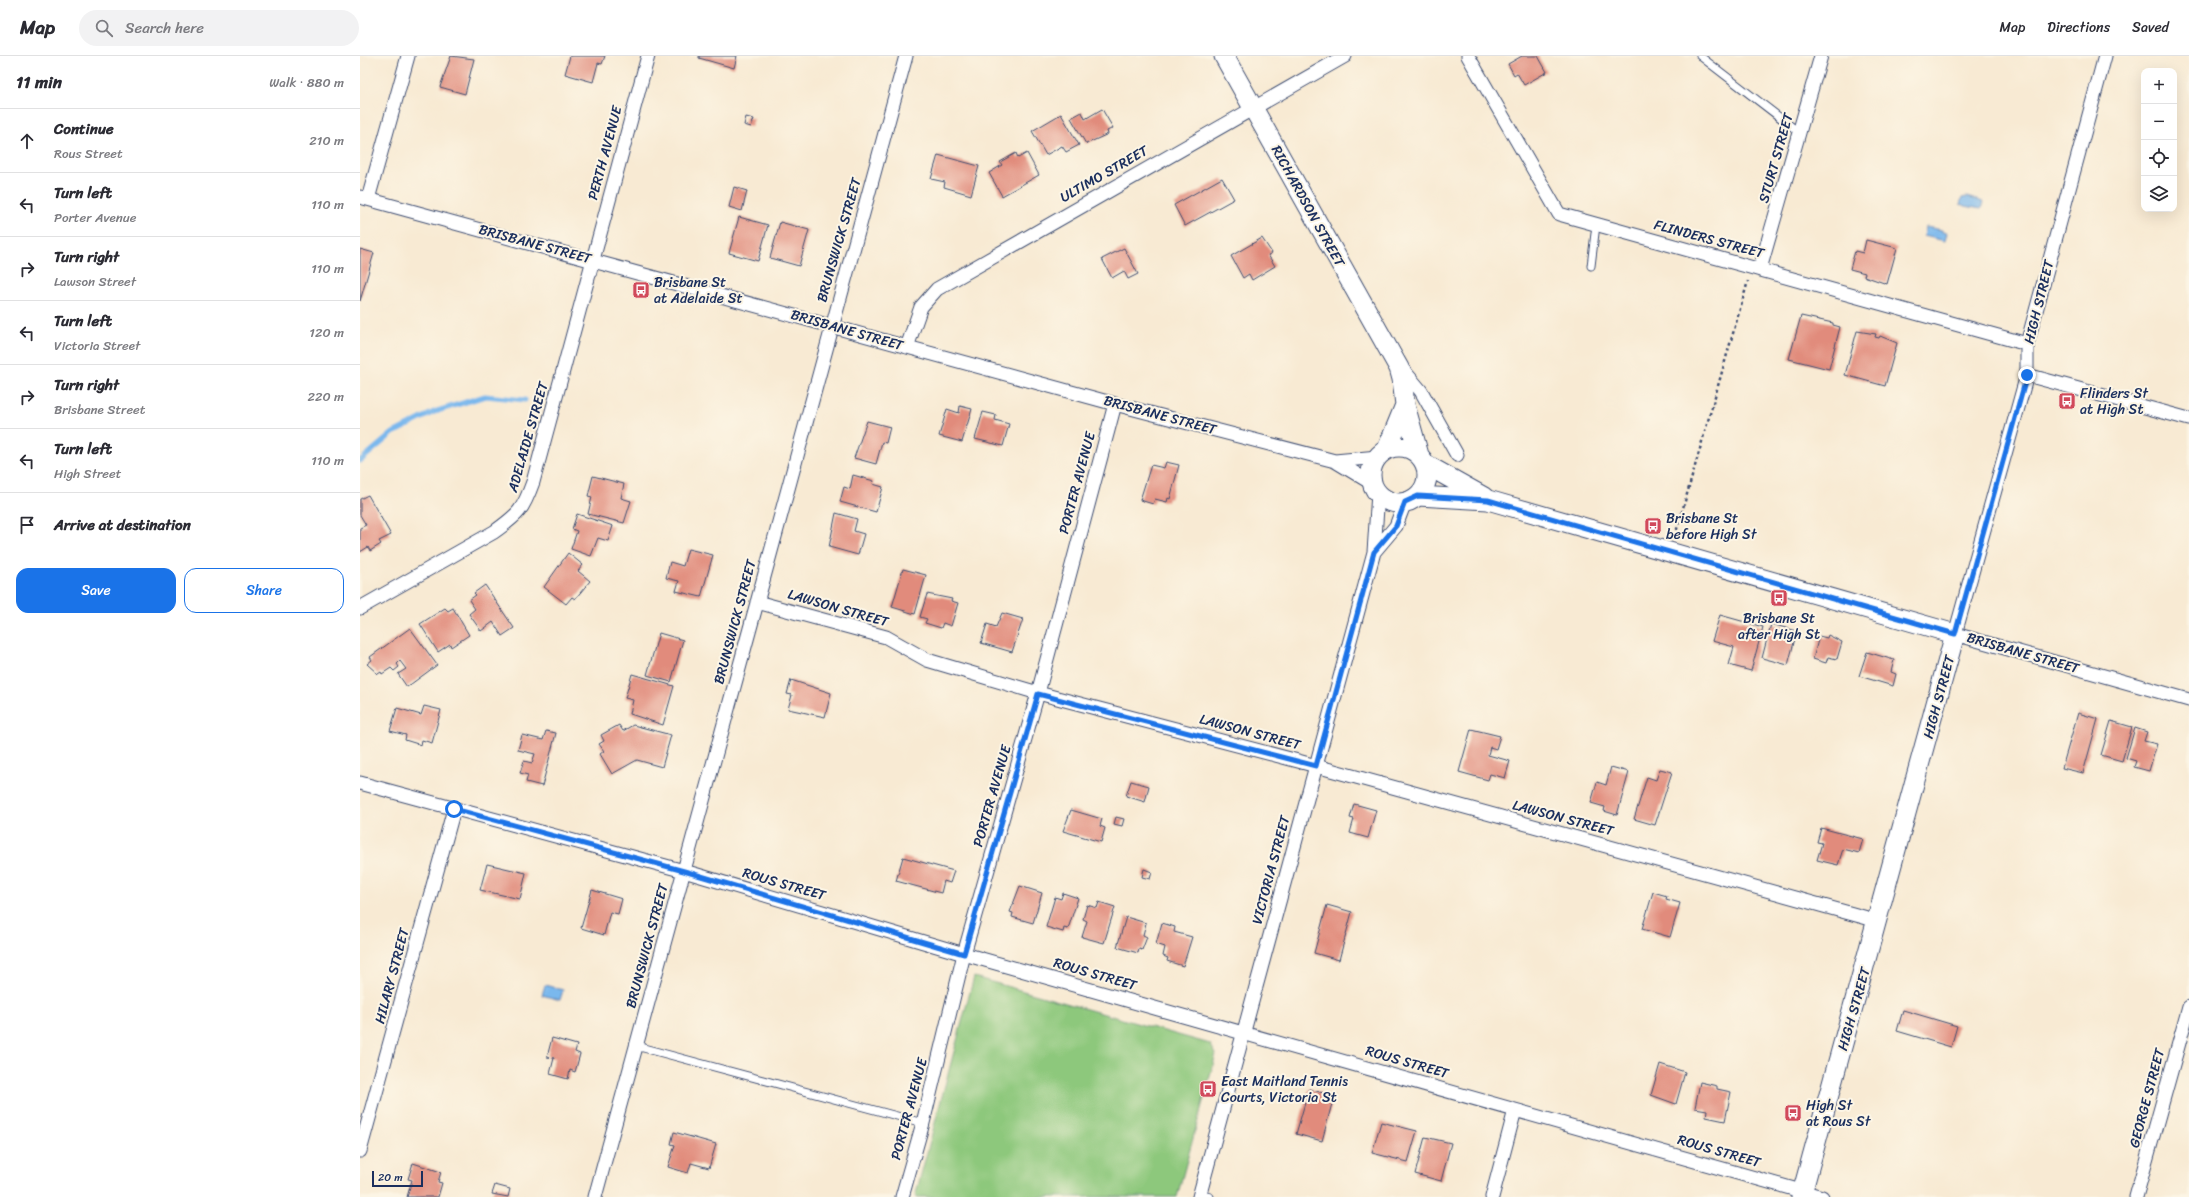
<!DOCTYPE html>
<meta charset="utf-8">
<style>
body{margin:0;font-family:Sriracha,sans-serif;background:#f2f2f3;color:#2b2b33}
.controls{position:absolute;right:12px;top:12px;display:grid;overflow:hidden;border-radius:8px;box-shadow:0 4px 16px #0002}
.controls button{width:36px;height:36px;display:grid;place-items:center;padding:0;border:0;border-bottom:1px solid #e1e1e2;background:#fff;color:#2b2b33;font:20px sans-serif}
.scale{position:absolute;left:12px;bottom:10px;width:51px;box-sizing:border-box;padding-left:4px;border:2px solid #1b2f5e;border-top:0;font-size:11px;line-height:14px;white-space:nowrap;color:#1b2f5e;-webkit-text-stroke:3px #fcf5e5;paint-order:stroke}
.stop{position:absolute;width:12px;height:12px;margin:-9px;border:3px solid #1a73e8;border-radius:50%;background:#fff}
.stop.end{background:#1a73e8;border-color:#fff;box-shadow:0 1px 4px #0008}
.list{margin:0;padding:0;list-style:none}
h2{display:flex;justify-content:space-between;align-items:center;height:52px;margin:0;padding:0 16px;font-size:17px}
h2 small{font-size:13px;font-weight:400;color:#7c7c81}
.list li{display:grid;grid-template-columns:26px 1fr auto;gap:12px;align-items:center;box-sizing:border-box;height:64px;padding:0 16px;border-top:1px solid #e1e1e2}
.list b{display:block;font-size:15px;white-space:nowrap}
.list p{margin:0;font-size:13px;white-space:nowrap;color:#7c7c81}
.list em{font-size:13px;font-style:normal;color:#7c7c81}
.actions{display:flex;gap:8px;padding:12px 16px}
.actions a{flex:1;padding:9px 0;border:1px solid #1a73e8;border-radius:12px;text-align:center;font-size:14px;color:#1a73e8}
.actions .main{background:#1a73e8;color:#fff}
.icon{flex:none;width:22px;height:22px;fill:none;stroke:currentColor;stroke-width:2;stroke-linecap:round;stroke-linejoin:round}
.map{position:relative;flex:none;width:1829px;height:1141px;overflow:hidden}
header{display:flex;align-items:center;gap:24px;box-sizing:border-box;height:56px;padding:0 20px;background:#fff;border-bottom:1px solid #e1e1e2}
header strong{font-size:19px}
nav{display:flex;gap:22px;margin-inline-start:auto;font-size:14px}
.search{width:280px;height:36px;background:#f2f2f3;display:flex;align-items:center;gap:10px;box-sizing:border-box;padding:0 14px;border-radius:22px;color:#7c7c81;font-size:15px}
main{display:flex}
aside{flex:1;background:#fff}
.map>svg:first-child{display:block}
.green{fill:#8dc87c;stroke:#547c6d}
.water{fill:#7ab8ed;stroke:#4a74a6}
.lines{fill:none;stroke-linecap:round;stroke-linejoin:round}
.stream{stroke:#7ab8ed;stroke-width:5}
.building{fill:#e18b7b}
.lane-casing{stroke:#3c4b70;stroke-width:9}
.street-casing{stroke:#3c4b70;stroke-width:15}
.secondary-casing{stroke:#3c4b70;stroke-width:21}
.path{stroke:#3c4b70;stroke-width:2.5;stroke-dasharray:3 3;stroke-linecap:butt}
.lane{stroke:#fff;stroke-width:7}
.street{stroke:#fff;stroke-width:13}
.secondary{stroke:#fff;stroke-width:19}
.route{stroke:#1a73e8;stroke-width:5}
.labels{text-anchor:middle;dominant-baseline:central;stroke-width:4;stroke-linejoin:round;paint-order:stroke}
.street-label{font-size:14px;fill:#1b2f5e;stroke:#fcf5e5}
.poi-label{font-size:14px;fill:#1b2f5e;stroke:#fcf5e5;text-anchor:start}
</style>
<header>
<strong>Map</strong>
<div class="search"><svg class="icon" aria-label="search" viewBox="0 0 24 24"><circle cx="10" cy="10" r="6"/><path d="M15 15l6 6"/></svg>Search here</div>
<nav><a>Map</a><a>Directions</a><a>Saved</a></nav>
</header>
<main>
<aside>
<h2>11 min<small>Walk · 880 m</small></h2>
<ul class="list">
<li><svg class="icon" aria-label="ahead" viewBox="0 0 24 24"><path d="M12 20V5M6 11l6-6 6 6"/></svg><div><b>Continue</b><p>Rous Street</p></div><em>210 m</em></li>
<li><svg class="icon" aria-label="left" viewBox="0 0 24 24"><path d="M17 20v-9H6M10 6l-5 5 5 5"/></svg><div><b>Turn left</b><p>Porter Avenue</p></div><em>110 m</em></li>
<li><svg class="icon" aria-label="right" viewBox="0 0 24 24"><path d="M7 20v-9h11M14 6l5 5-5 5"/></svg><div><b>Turn right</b><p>Lawson Street</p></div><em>110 m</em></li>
<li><svg class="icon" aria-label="left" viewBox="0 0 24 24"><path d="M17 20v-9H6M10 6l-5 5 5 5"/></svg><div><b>Turn left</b><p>Victoria Street</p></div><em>120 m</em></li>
<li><svg class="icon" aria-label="right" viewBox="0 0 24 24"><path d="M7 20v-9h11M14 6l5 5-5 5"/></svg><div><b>Turn right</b><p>Brisbane Street</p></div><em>220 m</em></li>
<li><svg class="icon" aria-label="left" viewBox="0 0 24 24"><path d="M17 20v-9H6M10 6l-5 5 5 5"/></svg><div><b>Turn left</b><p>High Street</p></div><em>110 m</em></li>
<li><svg class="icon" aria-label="arrive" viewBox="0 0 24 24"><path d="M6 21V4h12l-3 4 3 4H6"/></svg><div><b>Arrive at destination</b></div></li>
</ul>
<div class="actions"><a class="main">Save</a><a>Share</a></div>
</aside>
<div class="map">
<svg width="1829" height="1141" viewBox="0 0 1829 1141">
<rect width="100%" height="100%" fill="#fcf5e5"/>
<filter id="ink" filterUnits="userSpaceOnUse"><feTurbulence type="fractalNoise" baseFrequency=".025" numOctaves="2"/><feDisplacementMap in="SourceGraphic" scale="8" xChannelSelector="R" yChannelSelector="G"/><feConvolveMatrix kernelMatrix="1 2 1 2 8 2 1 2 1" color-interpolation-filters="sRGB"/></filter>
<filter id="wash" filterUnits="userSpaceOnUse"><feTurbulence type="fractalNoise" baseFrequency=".012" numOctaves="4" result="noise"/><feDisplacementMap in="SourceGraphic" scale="16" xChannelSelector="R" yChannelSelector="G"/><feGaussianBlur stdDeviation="0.9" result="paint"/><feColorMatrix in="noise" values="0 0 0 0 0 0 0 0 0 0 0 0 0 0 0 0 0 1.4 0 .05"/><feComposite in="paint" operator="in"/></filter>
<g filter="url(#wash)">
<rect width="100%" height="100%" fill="#f8ead3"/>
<!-- green -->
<path class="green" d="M614 921 850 988 856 998 817 1141H555Z"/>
<!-- water -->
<path class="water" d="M1607 141 1623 146 1621 153 1605 150 1600 148 1602 142Z
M1566 171 1582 174V176L1587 177 1585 185 1564 180Z
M185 929 203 934 200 944 182 939Z"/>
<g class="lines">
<!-- stream -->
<path class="stream" d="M0 405 33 377 74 356 125 340 165 344"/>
</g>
<g id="blocks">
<!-- building -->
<path class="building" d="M91 0 114 3 105 38 80 31Z
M210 0H245L242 8 238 7 233 26 205 18Z
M339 0H377L374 12 339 2Z
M1162 0H1178L1187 16 1164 29 1157 17 1154 19 1148 8Z
M742 53 753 72 747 75 748 78 726 88 711 62 722 56 725 63Z
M701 58 719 89 706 96 702 90 686 99 672 75Z
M386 61 394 63 391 71 384 69Z
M656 97 658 102 667 97 679 119 642 140 629 117 642 109 640 106Z
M578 99 619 110 611 139 584 131 585 126 571 123Z
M862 122 874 143 825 170 814 149Z
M374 131 387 135 382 155 369 151Z
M379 161 408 169 398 205 369 197Z
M420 166 449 174 439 210 410 202Z
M902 182 912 197 908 199 915 210 892 224 889 218 883 222 871 200Z
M1506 184 1537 192 1527 228 1504 220 1505 217 1490 213 1495 195 1503 197Z
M764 192 778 218 768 223 764 215 752 222 742 203Z
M0 193 14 197 0 245Z
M1441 260 1473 267V269L1480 271 1469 313 1429 303Z
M1497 275 1516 278 1515 281 1519 282 1520 280 1537 287 1525 330 1485 319Z
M600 350 612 353 602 386 579 380 587 353 599 357Z
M623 356 636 359 635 364 649 368 643 390 615 383Z
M507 365 530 371 526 387 522 386 516 408 494 402Z
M806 406 819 409 810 443 808 442 807 446 795 443 793 448 780 444 791 409 804 412Z
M493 419 514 425 513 428 523 431 516 456 480 446 484 431 490 433Z
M233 420 264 428 261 442 271 445 264 467 228 458 232 441 228 440Z
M8 439 31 479 19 485 21 488 10 495 8 491 0 496V472L6 469 0 459V443Z
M476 457 497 463 494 475 504 478 498 499 469 491Z
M217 458 253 470 248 485 238 482 231 500 211 493 217 475 212 473Z
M328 493 353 499 341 541 316 535 319 525 306 522 310 506 323 510Z
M208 497 223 509 218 515 230 525 215 543 212 541 206 548 184 531Z
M543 513 566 519 555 558 532 551Z
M125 529 154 572 142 580 133 566 121 575 109 558 115 553 109 544 116 539 114 537Z
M567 538 592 543 591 545 598 547 591 570 583 567 581 572 565 567 567 563 560 561Z
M85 552 88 555 93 552 109 579 91 591 90 588 78 596 60 568Z
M642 557 663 563 652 596 621 587 627 568 636 571Z
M1360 559 1403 571 1391 615 1369 609 1374 591 1352 585Z
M1411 568 1437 575 1428 609 1402 602Z
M50 572 77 609 47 631 38 618 46 613 40 605 37 608 39 611 34 615 31 612 22 618 21 616 18 618 7 608 12 604 10 601Z
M299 577 323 584 311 626 287 619Z
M1468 579 1482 586 1477 603 1468 601 1466 607 1453 603 1459 580 1467 582Z
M1507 596 1534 604 1531 616 1536 618 1533 630 1499 620Z
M272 618 314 630 303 669 270 658 273 644 265 642Z
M431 624 471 637 465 661 428 653 432 639 427 638Z
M64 650 81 654 72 687 62 684 61 689 45 684 46 679 30 675 37 652 61 659Z
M1718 657 1738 663 1723 717 1702 712Z
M1751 665 1772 671 1762 705 1741 699Z
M259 669 263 675 273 669 311 679 302 711 277 704 252 718 240 698 244 695 239 688 244 685 241 679Z
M1775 672 1787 676 1784 685 1797 688 1789 715 1774 711 1776 705 1766 702Z
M1111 673 1140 680 1136 693 1130 691 1128 699 1150 705 1145 722 1130 718 1128 724 1099 716Z
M186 675 196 677 182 730 166 726 168 719 160 717 164 705 172 707 175 698 158 694 162 679 183 684Z
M1251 711 1269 716 1257 759 1244 755 1245 751 1231 747 1237 726 1246 729Z
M1300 713 1312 716 1295 769 1274 763 1287 721 1296 724Z
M771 725 789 730 785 746 766 740Z
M994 748 1016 754 1008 782 990 777 994 763 990 762Z
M711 754 742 763 740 770 745 772 741 786 703 775Z
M756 761 764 763 762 770 754 768Z
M1461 772 1503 783 1499 797 1483 793 1478 809 1457 804 1462 787 1457 786Z
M543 801 594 815 590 827 584 825 581 837 536 825Z
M127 808 166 817 160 843 120 834Z
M784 813 792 816 790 823 782 821Z
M660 830 682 837 673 867 652 861 653 857 650 856Z
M232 834 262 843 258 858 250 856 244 879 221 872Z
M1293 836 1307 840 1306 843 1320 847 1310 881 1282 873Z
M703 837 718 842 708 873 704 872 703 876 686 871 695 841 701 843Z
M739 846 755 851 744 887 722 881 727 865 723 863 727 849 737 852Z
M967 849 992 856 979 904 954 897Z
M766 861 786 867 783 879 787 881 782 894 779 893 778 897 757 891Z
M802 867 815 871 814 876 832 881 823 910 807 905 808 902 803 900 805 891 796 888Z
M1543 954 1597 970 1591 991 1537 975Z
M192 982 217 989 215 996 220 998 215 1016 210 1014 208 1023 190 1018 194 1002 187 1001Z
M1300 1008 1325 1016 1316 1048 1291 1039Z
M1340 1026 1357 1030V1033L1371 1036 1365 1065 1346 1061 1347 1054 1335 1052Z
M949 1033 974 1040 962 1085 936 1078Z
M1021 1066 1057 1075 1048 1106 1012 1097Z
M314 1076 356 1088 349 1112 331 1107 328 1117 308 1111 315 1089 311 1088Z
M1065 1081 1091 1087 1081 1125 1055 1118Z
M53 1107 81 1116 78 1126 82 1127 78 1141H47L52 1124 48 1123Z
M135 1129 150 1133 148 1141 132 1138Z"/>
</g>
</g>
<g filter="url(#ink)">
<use href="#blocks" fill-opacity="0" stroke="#3c4b70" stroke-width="1"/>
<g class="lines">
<defs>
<path id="lane" d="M1340 0 1440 77
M1231 210 1236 169
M276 990 563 1067
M839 1138 850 1141"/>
<path id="street" d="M1108 0 1199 158 1667 288
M1745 0 1667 288V319L1595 578 1829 644
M0 141 755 348 975 405 1013 428
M8 143 48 0
M1400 213 1461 0
M547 291 561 251 577 233 985 0
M1040 310 1061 335 1097 399
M1667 319 1829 363
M975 405 1018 401
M1014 496 1036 470 1045 446
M397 546 526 581 567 604 678 637 938 705 1518 865
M0 552 134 476C159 458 163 454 173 426L288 0
M0 727 324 815 604 898 1462 1141
M0 1095 94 753
M235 1141 546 0
M542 1141 563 1067 604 898 678 637 755 348
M839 1141 1014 496 1018 437
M1132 1141 1155 1054
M1776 1141 1829 951"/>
<path id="secondary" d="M864 0 1039 312 1042 323 1045 349 1059 399
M1011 419a28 28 0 1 1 56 0a28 28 0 1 1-56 0Z
M1027 393 1045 349
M1065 408 1124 441
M1058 440 1128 444 1595 578 1441 1141"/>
</defs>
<!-- lane casing -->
<use href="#lane" class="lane-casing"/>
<!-- street casing -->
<use href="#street" class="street-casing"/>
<!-- secondary casing -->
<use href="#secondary" class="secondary-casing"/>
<!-- path -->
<path class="path" d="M1315 480 1388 225"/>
<!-- lane -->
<use href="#lane" class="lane"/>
<!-- street -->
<use href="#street" class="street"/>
<!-- secondary -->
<use href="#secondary" class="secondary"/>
</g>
</g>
<g class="lines" filter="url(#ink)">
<!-- route -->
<path class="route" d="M94 753 324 815 604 898 678 638 956 710 1014 496 1036 470 1045 446 1058 440 1128 444 1595 578 1667 319"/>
</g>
<!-- icons -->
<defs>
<symbol id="bus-square" viewBox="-11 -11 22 22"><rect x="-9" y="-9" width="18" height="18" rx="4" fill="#d1495b" stroke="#fcf5e5"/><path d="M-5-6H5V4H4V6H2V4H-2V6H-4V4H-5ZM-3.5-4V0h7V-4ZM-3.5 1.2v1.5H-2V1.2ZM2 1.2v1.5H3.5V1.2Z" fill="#fff"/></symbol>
</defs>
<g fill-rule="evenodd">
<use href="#bus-square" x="271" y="224" width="20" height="20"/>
<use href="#bus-square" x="1697" y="335" width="20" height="20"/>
<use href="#bus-square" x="1283" y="460" width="20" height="20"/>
<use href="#bus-square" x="1409" y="532" width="20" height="20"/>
<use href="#bus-square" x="838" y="1023" width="20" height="20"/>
<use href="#bus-square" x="1423" y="1047" width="20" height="20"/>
</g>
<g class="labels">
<!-- street labels -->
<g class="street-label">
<text transform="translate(245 97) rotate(-75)">PERTH AVENUE</text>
<text transform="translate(1416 102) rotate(-74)">STURT STREET</text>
<text transform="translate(744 118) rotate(-30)">ULTIMO STREET</text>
<text transform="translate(948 150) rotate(61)">RICHARDSON STREET</text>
<text transform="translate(1349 183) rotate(15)">FLINDERS STREET</text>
<text transform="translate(479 184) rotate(-74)">BRUNSWICK STREET</text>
<text transform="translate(175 188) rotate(15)">BRISBANE STREET</text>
<text transform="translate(1679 246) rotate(-76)">HIGH STREET</text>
<text transform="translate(487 274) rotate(16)">BRISBANE STREET</text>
<text transform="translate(800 359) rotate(15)">BRISBANE STREET</text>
<text transform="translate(168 381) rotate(-74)">ADELAIDE STREET</text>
<text transform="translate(717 427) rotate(-75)">PORTER AVENUE</text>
<text transform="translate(478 552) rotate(16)">LAWSON STREET</text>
<text transform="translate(375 566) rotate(-75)">BRUNSWICK STREET</text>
<text transform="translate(1663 597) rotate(16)">BRISBANE STREET</text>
<text transform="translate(1579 641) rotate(-75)">HIGH STREET</text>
<text transform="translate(890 676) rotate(15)">LAWSON STREET</text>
<text transform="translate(632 740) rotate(-74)">PORTER AVENUE</text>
<text transform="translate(1203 762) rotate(15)">LAWSON STREET</text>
<text transform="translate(911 814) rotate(-75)">VICTORIA STREET</text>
<text transform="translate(424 828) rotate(16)">ROUS STREET</text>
<text transform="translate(287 890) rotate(-75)">BRUNSWICK STREET</text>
<text transform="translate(735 918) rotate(16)">ROUS STREET</text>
<text transform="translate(32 920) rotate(-75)">HILARY STREET</text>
<text transform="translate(1494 953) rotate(-74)">HIGH STREET</text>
<text transform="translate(1047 1006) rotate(16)">ROUS STREET</text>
<text transform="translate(1787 1042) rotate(-75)">GEORGE STREET</text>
<text transform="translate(549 1053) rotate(-75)">PORTER AVENUE</text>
<text transform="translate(1359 1095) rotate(16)">ROUS STREET</text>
</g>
<!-- poi labels -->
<g class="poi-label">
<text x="294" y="226">Brisbane St<tspan x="294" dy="16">at Adelaide St</tspan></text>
<text x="1720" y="337">Flinders St<tspan x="1720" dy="16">at High St</tspan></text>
<text x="1306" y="462">Brisbane St<tspan x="1306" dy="16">before High St</tspan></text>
<text x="1419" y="562" text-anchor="middle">Brisbane St<tspan x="1419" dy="16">after High St</tspan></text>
<text x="861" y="1025">East Maitland Tennis<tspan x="861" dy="16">Courts, Victoria St</tspan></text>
<text x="1446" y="1049">High St<tspan x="1446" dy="16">at Rous St</tspan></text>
</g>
</g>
</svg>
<div class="controls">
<button>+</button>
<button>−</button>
<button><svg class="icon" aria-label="locate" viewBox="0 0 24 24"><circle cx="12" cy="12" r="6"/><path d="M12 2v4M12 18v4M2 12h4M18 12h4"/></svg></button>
<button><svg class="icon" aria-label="layers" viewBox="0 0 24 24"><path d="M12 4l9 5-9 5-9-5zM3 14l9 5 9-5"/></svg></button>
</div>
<div class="scale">20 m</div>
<div class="stop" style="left:94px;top:753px"></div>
<div class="stop end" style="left:1667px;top:319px"></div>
</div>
</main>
